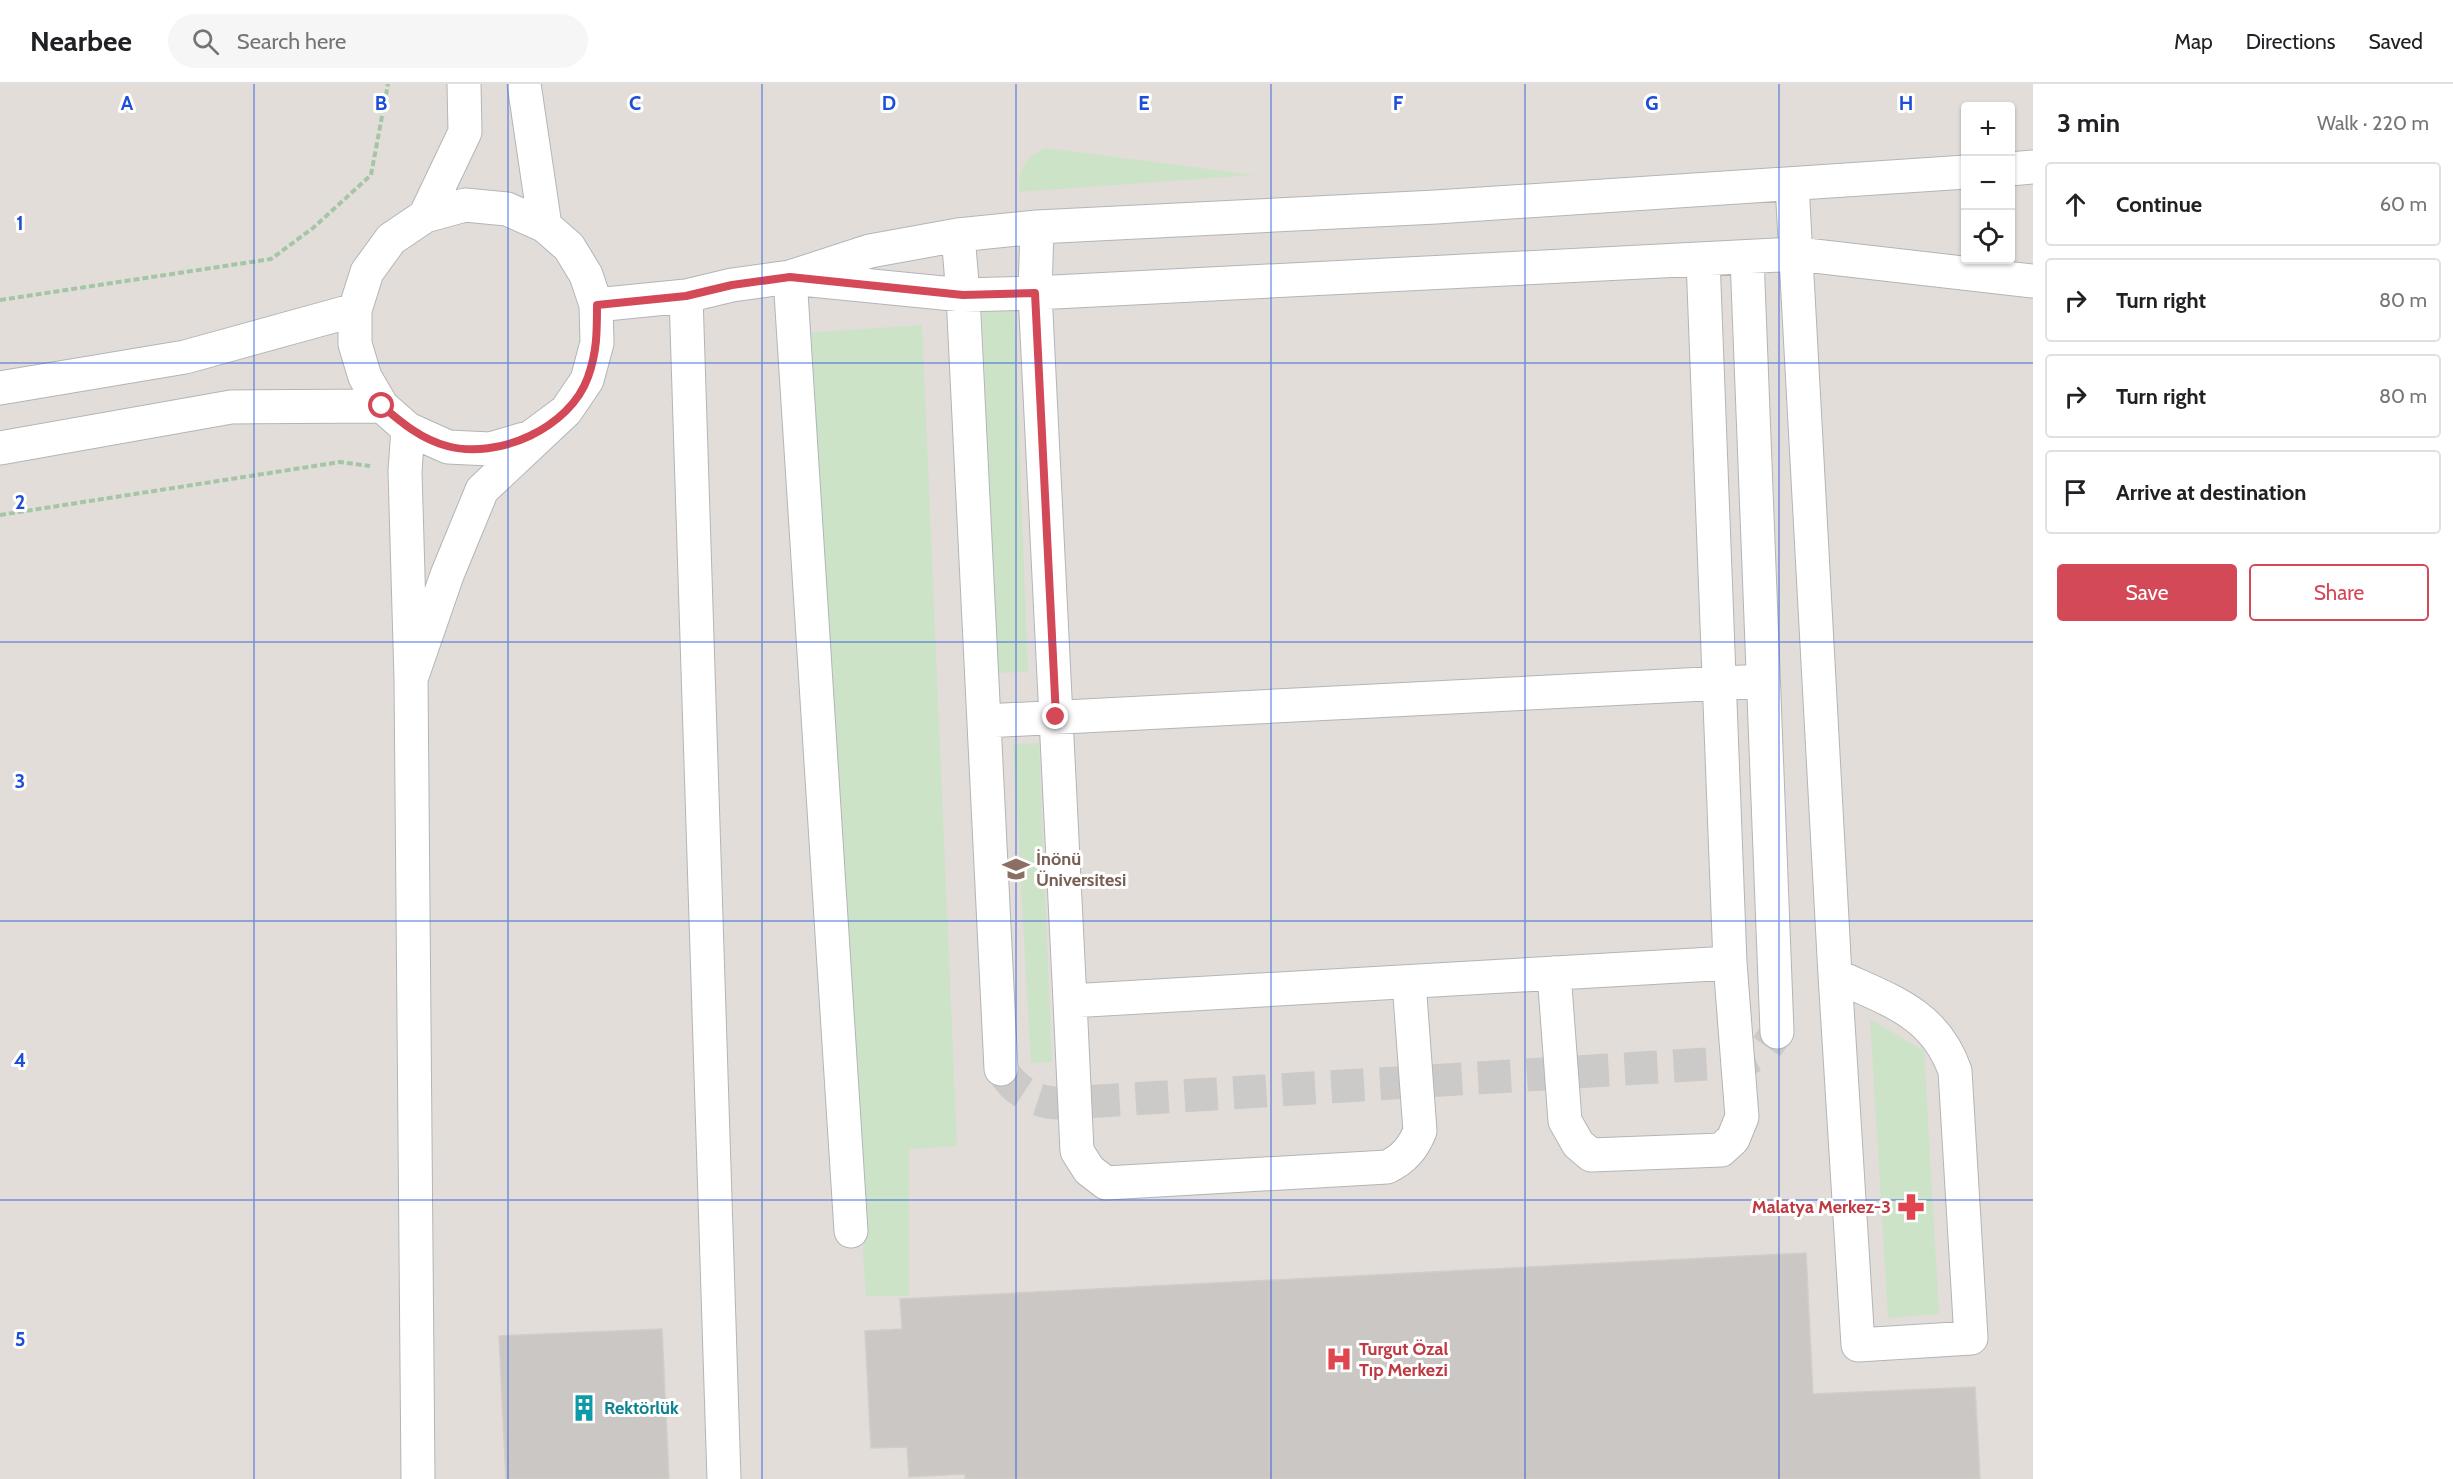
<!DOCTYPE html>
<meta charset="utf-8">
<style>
body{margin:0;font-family:Cabin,sans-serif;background:#f6f6f6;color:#202124}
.controls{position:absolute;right:18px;top:18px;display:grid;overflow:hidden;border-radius:6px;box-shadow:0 2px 4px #0004}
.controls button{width:54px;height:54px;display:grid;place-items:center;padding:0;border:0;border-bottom:2px solid #e0e0e0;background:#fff;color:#202124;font:30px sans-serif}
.stop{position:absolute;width:18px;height:18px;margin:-14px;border:4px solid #d34957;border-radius:50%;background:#fff}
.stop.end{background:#d34957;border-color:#fff;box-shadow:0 2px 6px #0008}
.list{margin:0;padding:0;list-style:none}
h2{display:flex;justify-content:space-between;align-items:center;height:78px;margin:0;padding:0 24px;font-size:26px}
h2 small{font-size:20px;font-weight:400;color:#757577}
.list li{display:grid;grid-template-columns:39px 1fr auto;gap:18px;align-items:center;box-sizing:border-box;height:84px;margin:0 12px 12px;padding:0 12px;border:2px solid #e0e0e0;border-radius:6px}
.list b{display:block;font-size:22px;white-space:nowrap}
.list em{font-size:20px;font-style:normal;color:#757577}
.actions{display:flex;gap:12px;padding:18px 24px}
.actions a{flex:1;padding:14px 0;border:2px solid #d34957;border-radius:6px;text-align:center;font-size:21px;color:#d34957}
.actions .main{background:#d34957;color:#fff}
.icon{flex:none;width:33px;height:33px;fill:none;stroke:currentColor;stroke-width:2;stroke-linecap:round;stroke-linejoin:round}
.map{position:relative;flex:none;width:2033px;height:1395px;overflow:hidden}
header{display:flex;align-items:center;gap:36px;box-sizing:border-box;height:84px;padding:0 30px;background:#fff;border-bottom:2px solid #e0e0e0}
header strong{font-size:28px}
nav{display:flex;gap:33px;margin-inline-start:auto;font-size:21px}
.search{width:420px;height:54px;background:#f6f6f6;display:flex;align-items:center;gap:15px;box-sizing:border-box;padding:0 21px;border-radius:33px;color:#757577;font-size:22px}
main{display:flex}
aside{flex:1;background:#fff}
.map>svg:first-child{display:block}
.education{fill:#e2ddd9;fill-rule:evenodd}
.green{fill:#cce3c8}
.building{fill:#cbc7c4;stroke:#d3cdc7;stroke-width:1.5}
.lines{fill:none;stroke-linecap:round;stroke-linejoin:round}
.minor-tunnel{stroke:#cbcac8;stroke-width:33;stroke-dasharray:33 16;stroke-linecap:butt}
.minor-casing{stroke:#b2b5b8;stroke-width:35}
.path{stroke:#a4c6a7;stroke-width:4;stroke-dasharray:6 3;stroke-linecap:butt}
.minor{stroke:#fff;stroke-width:33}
.route{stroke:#d34957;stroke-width:8}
.grid{fill:none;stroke:#1d4ed8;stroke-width:1.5;stroke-opacity:0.55}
.labels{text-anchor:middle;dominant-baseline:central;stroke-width:6;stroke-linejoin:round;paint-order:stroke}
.education-label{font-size:18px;font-weight:bold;fill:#785e54;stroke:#fff;text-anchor:start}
.health-label{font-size:18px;font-weight:bold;fill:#be3a42;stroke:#fff;text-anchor:end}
.culture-label{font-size:18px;font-weight:bold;fill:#0d838f;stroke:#fff;text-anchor:start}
.grid-label{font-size:20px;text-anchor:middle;font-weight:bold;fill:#1d4ed8;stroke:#fff;stroke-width:6;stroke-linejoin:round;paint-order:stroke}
</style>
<header>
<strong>Nearbee</strong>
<div class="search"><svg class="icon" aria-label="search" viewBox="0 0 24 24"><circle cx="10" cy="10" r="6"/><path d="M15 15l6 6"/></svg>Search here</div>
<nav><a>Map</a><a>Directions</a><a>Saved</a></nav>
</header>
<main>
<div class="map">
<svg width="2033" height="1395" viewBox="0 0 2033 1395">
<rect width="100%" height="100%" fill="#efece8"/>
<!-- education -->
<path class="education" d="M0 0H2033V1395H0ZM1966 22H2010V176H1966Z"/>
<!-- green -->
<path class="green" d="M1045 64 1255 91 1019 108C1018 86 1025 73 1045 64Z
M1014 217 1028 588 995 589 982 218Z
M922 241 957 1062 909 1065V1212H866L803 249Z
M1039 659 1052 978 1031 979 1013 660Z
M1870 935 1924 967 1939 1230 1888 1234Z"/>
<!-- building -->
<path class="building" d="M1806 1169 1813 1310 1975 1303 1980 1395H965V1390L909 1393 907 1363 871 1364 865 1247 902 1245 900 1215Z
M662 1245 669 1395H506L499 1252Z"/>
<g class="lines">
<!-- minor-tunnel -->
<path class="minor-tunnel" d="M1001 985C1017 1009 1036 1020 1065 1019L1740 978 1763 968 1777 948"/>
<defs>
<path id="minor" d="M524 0 545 142
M2010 85 2033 83
M1792 100 1835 891C1887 916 1934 927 1955 987L1971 1254 1858 1261 1835 891
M425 132 465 48 464 0
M1037 143 1035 209 1070 917 1730 879 1703 175
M958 151 963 211 1001 985
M1747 173 1777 948
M790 193 851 1147
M801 195 963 211 1035 209 1797 170 2033 197
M686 212 724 1395
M596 221 686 212 732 201 790 193 870 167 958 151 1037 143 1436 123 1966 88
M0 304 185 273 355 226
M408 345 405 387 411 595 418 1395
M0 364 231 323 382 322
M411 595 447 491 482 406 566 327 587 296 597 259 596 221 586 191 569 163 545 142 507 125 465 121 425 132 391 155 367 188 355 226V260L365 293 382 322 408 345 448 363 490 365 531 353 566 327
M985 637 1763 597
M1554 889 1565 1037 1578 1060 1591 1071 1721 1066 1733 1055 1742 1033 1730 879
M1070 917 1077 1067 1089 1086 1106 1099 1387 1083C1404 1075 1413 1064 1420 1047L1409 898"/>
</defs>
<!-- minor casing -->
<use href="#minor" class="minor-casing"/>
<!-- path -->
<path class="path" d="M0 216 271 175 313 144 371 91 388 0
M0 431 340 378 370 382"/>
<!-- minor -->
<use href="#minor" class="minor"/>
</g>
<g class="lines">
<!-- route -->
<path class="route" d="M382 322C402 339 421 355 447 362 498 376 570 344 588 293 597 268 597 248 597 221L686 212 732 201 790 193 963 211 1035 209 1056 633"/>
</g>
<!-- grid -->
<path class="grid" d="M254 0V1395M508 0V1395M762 0V1395M1016 0V1395M1271 0V1395M1525 0V1395M1779 0V1395M0 279H2033M0 558H2033M0 837H2033M0 1116H2033"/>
<!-- icons -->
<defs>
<symbol id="university-bare" viewBox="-9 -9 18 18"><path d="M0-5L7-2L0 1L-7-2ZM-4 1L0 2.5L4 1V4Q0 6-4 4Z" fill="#8d6e63" stroke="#fff" stroke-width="2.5" paint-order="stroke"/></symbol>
<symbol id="pharmacy-bare" viewBox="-9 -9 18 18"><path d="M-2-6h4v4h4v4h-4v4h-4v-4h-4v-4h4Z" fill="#e0444e" stroke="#fff" stroke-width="2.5" paint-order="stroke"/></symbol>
<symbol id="hospital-bare" viewBox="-9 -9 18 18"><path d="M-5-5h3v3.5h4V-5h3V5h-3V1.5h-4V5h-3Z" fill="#e0444e" stroke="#fff" stroke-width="2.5" paint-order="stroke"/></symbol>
<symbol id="building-bare" viewBox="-9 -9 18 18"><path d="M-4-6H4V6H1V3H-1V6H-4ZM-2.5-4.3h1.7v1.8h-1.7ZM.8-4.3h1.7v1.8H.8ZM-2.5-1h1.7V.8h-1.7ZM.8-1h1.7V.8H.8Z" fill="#0f9aa8" stroke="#fff" stroke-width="2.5" paint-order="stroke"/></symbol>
</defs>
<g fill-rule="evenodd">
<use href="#university-bare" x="997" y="766" width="38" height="38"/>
<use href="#pharmacy-bare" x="1892" y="1104" width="38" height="38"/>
<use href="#hospital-bare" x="1320" y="1256" width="38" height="38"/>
<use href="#building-bare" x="565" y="1305" width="38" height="38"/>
</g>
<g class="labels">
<!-- education labels -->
<g class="education-label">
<text x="1036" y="775">İnönü<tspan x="1036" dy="21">Üniversitesi</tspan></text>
</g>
<!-- health labels -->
<g class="health-label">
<text x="1891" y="1123">Malatya Merkez-3</text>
<text x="1359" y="1265" text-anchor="start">Turgut Özal<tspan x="1359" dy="21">Tıp Merkezi</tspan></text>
</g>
<!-- culture labels -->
<g class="culture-label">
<text x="604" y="1324">Rektörlük</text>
</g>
</g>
<g class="grid-label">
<text x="127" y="26">A</text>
<text x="381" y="26">B</text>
<text x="635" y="26">C</text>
<text x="889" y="26">D</text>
<text x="1144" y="26">E</text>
<text x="1398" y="26">F</text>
<text x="1652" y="26">G</text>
<text x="1906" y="26">H</text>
<text x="20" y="146">1</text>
<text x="20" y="425">2</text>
<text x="20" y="704">3</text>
<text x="20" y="983">4</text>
<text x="20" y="1262">5</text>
</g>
</svg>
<div class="controls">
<button>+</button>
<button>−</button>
<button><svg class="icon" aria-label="locate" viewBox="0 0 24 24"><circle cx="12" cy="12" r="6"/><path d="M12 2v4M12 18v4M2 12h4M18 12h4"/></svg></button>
</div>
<div class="stop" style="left:382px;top:322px"></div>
<div class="stop end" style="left:1056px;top:633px"></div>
</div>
<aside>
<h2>3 min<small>Walk · 220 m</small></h2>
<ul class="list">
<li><svg class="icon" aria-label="ahead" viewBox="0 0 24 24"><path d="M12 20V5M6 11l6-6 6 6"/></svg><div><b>Continue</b></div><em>60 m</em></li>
<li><svg class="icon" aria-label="right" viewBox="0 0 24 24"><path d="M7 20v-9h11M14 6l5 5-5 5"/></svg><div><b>Turn right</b></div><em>80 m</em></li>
<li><svg class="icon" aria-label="right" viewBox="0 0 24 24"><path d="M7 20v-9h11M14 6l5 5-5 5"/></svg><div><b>Turn right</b></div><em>80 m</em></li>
<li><svg class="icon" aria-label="arrive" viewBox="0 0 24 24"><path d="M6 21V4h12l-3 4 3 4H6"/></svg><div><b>Arrive at destination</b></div></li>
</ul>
<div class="actions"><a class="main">Save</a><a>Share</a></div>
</aside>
</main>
